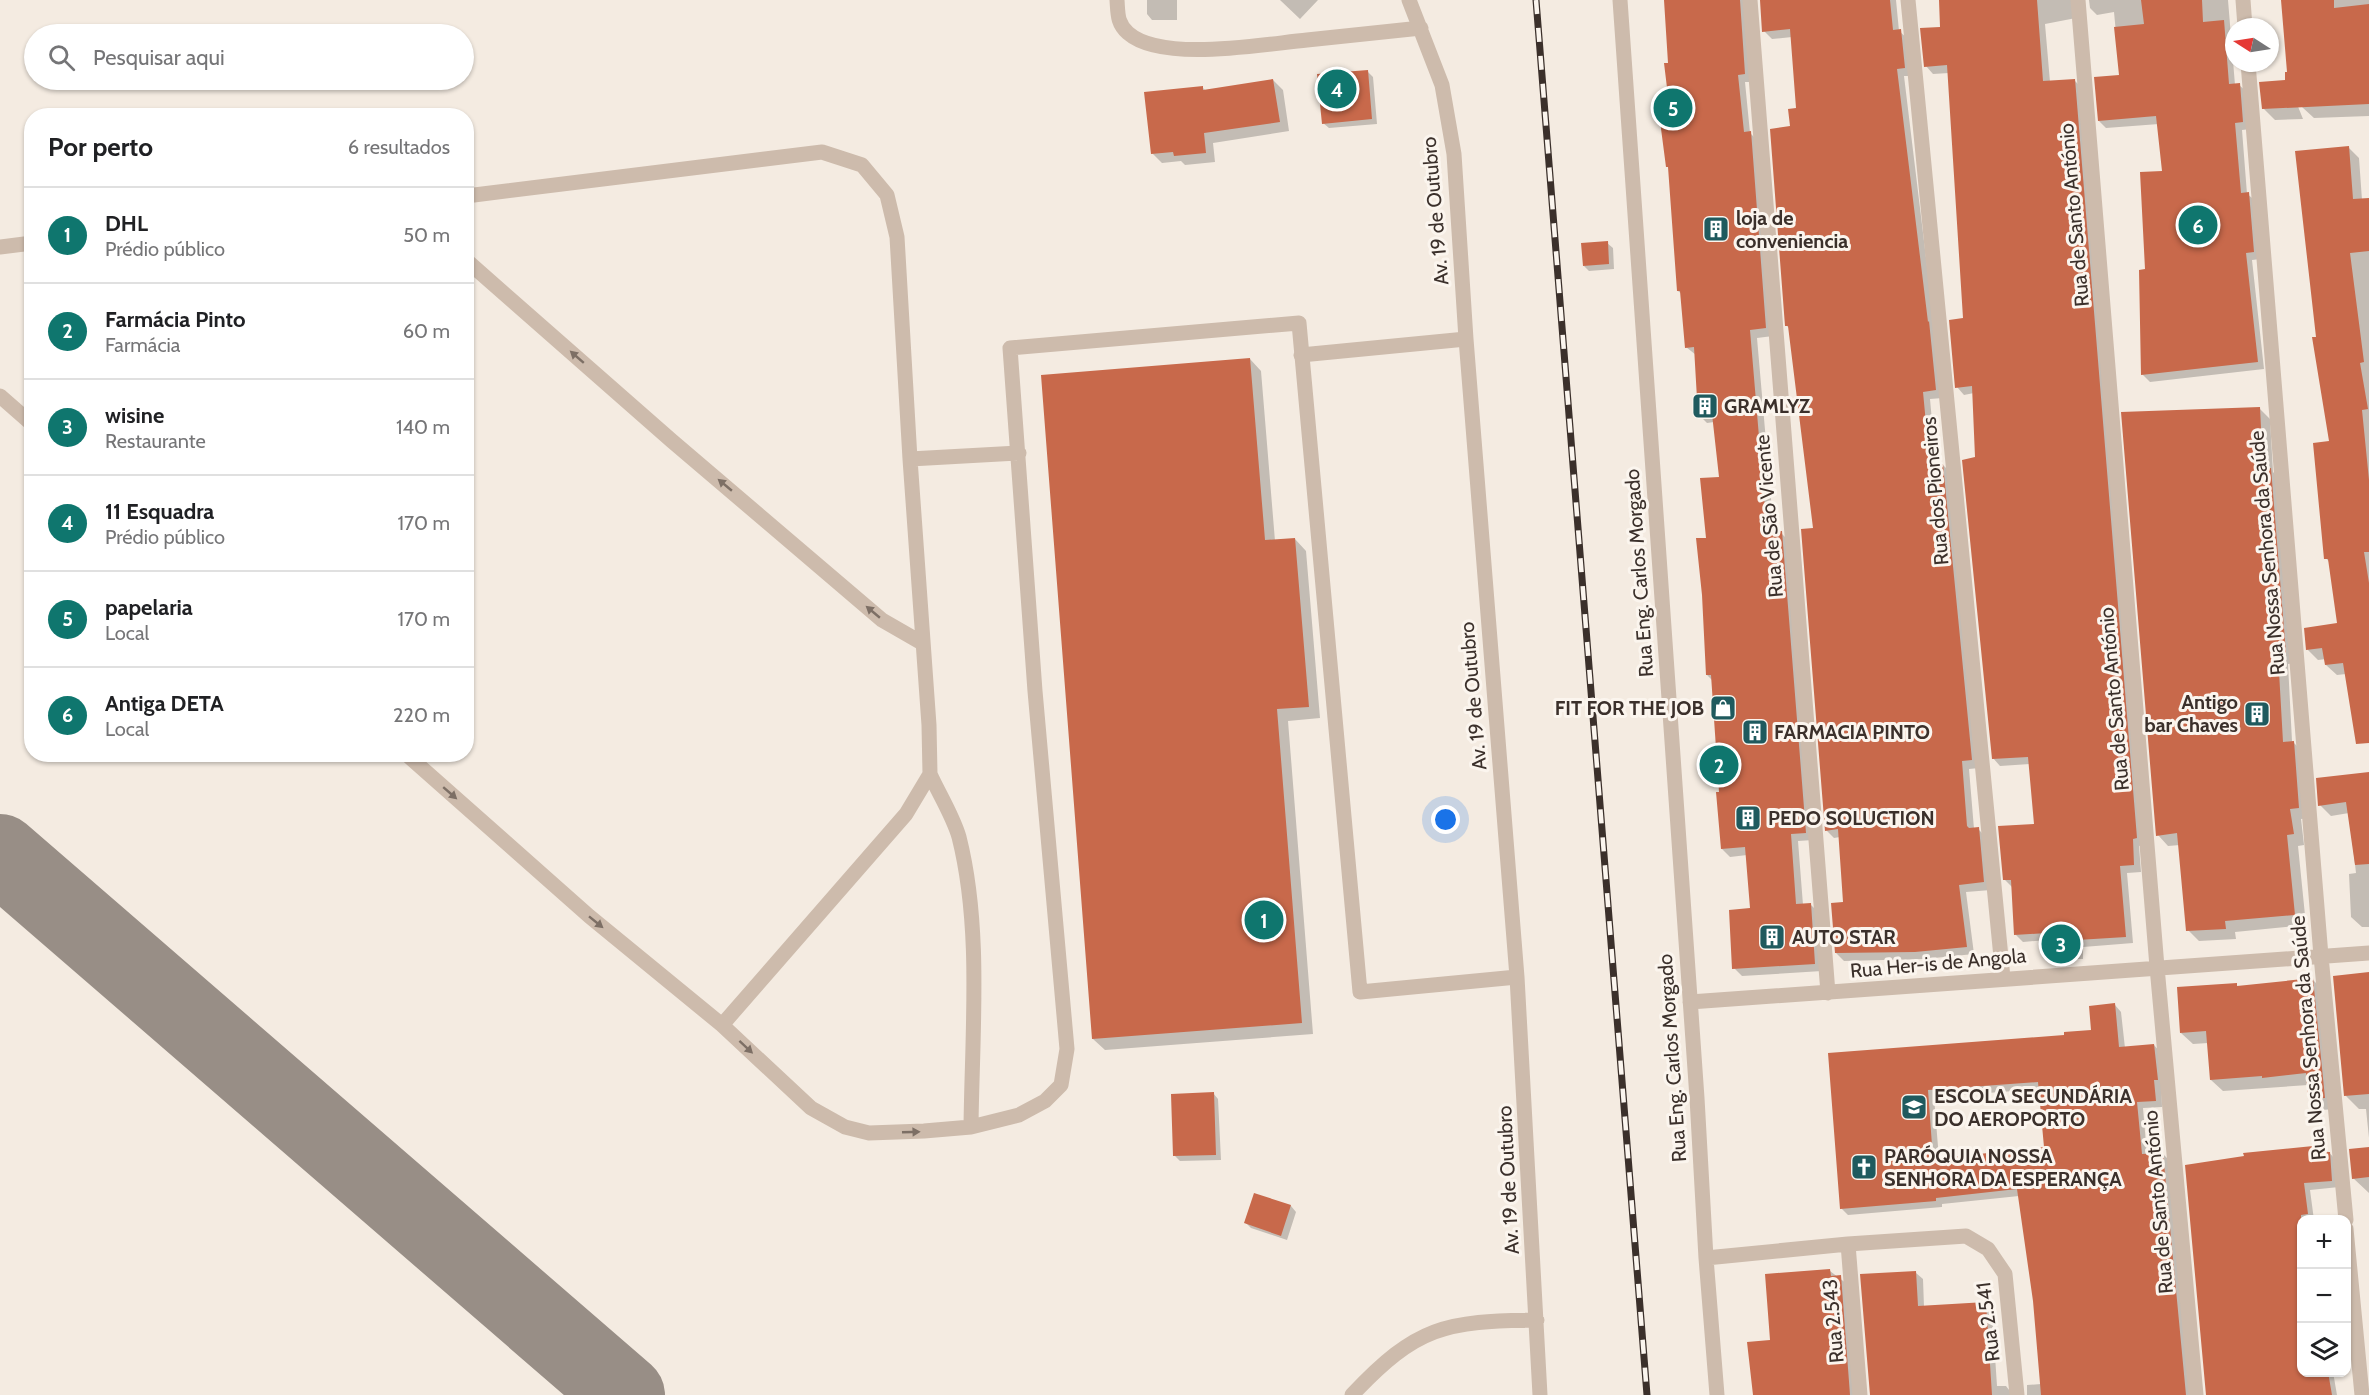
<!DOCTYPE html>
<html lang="pt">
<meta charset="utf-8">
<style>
body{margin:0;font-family:Cabin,sans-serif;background:#f2f2f2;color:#202124}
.controls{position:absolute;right:18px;bottom:18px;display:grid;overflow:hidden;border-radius:12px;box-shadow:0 2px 4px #0004}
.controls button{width:54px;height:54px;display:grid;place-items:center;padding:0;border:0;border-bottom:2px solid #e0e0e0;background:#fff;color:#202124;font:30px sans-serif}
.compass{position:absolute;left:2225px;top:18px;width:54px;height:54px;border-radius:50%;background:#fff;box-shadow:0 2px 4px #0004;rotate:282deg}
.you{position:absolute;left:1446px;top:820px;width:21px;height:21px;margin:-15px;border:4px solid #fff;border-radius:50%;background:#1a73e8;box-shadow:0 0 0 9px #1a73e833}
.badge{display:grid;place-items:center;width:39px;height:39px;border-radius:50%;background:#0f766e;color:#fff;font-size:20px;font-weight:700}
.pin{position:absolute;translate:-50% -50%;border:3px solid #fff;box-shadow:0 2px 6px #0006}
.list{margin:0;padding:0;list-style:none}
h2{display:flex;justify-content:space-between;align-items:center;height:78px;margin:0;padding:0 24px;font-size:26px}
h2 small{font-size:20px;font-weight:400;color:#757577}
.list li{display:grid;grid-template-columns:39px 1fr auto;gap:18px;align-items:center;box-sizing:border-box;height:96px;padding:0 24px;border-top:2px solid #e0e0e0}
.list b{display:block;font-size:22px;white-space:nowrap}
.list p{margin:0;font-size:20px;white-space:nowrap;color:#757577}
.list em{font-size:20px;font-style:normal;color:#757577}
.icon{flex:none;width:33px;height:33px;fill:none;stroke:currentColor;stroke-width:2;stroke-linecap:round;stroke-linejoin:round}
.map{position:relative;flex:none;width:2369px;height:1395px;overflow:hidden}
.search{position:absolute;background:#fff;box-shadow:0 2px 4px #0004;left:24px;top:24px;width:450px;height:66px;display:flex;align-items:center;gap:15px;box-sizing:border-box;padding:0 21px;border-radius:33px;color:#757577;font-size:22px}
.panel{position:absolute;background:#fff;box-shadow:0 2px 4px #0004;left:24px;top:108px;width:450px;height:654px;border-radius:24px}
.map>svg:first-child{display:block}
.shadow{fill:#0003;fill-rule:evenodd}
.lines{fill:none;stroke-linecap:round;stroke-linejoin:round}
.taxiway{stroke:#988e86;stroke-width:80}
.building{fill:#c8694b;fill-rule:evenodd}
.minor{stroke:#cdbbac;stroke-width:15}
.rail-casing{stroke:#3b302b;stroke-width:7}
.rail{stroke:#fbf5ee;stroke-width:4.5;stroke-dasharray:14;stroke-linecap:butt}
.oneway{fill:#7d6f65}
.labels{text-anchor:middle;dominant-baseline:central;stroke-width:6;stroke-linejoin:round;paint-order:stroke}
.street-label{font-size:20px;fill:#3b302b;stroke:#fbf5ee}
.poi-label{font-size:20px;font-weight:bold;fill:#3b302b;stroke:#fbf5ee;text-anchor:start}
</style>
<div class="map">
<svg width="2369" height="1395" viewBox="0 0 2369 1395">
<rect width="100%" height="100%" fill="#f4ebe1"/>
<!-- shadow -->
<path class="shadow" d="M1147 0H1177V20H1152L1147 14Z
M1280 0H1318L1300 19Z
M1665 0H1754L1753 82H1745L1750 133 1758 141 1773 336 1757 338 1774 533H1781L1789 541 1813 840 1798 841 1803 905H1811L1819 913 1822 971 1742 976 1734 968 1752 910 1747 855 1730 857 1722 849 1721 793 1712 680 1707 675 1708 539 1720 478 1714 422 1707 423 1699 415 1696 355 1686 347 1682 294 1678 291 1669 168 1670 64Z
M1761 0H1896L1899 31 1908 39 1912 76H1904L1943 398 1930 399 1936 466 1943 465 1951 473 1979 768 1969 769 1974 829H1978L1986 837 1991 890 1966 892 1974 954 1924 959 1844 961 1836 953 1845 904 1840 837 1834 838 1826 830 1815 530 1789 328 1787 326 1792 128 1798 109 1792 37 1772 39 1764 31Z
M1940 0H2081L2076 18 2045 24 2050 82 2074 80 2081 87 2143 845 2139 846 2141 872 2127 873 2133 943 2083 947V959H2055L2048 952V940L2023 942 2016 935 2013 888 2005 880 2036 825 2030 764 2000 766 1993 758 1974 393 1964 395 1957 387 1964 320 1949 73 1933 74 1926 66 1941 28Z
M2089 0H2228L2235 85H2239L2247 92 2250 129 2242 130 2247 194 2256 201 2260 259 2252 260 2264 369 2150 382 2142 374 2146 271 2164 173 2159 124 2106 128 2099 121 2120 76 2114 12 2097 15 2090 8Z
M2287 0H2369V116L2314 118 2302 107Z
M1367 71 1373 77 1377 124 1329 128 1323 123Z
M1273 80 1283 90 1289 131 1213 143 1215 162 1185 165 1181 161 1162 163 1152 153 1202 87 1206 91Z
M2293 94 2303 119 2275 120 2263 108Z
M2348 147 2359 158 2362 200H2369V710L2346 674 2337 675 2326 665V659L2318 660 2307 649 2338 624 2330 563 2326 558 2330 443 2317 338Z
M1607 243 1613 248 1614 269 1589 271 1584 266Z
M1250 359 1261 371 1275 541 1295 539 1306 551 1320 718 1288 721 1313 1034 1105 1050 1093 1039Z
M2259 408 2270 419 2273 472 2282 481 2297 663 2288 664 2292 741 2304 753 2309 818 2301 819 2304 845 2298 846 2306 925 2235 932 2236 939 2199 941 2188 930 2180 845 2168 846 2158 835Z
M2369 774V927H2362L2351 917 2349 874 2356 873 2349 813 2331 816 2320 805Z
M2369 973V1138L2366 1109H2359L2346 1096Z
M2313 980 2324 991 2336 1109 2321 1110 2310 1099 2308 1085 2223 1091 2211 1080 2208 1043 2193 1044 2181 1033 2236 985 2239 987Z
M2115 1005 2121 1012 2125 1048 2154 1045 2160 1052 2162 1107 2143 1108 2147 1155 2163 1154 2170 1161 2192 1395H2027V1385L2041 1384 2034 1301 2019 1196 1942 1204V1207L1848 1215 1841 1208 1830 1055 2066 1037 2093 1031ZM2040 1089 2046 1148 1939 1159 1934 1097Z
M1213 1093 1218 1099 1221 1160 1180 1161 1175 1156Z
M2323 1146 2336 1160 2339 1187 2310 1190 2314 1220H2302V1372H2333L2337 1395H2207L2186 1166Z
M2369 1148V1193L2353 1178Z
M1255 1195 1291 1206 1296 1212 1287 1240 1251 1228 1246 1223Z
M1830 1271 1847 1284 1856 1395H1755L1772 1341Z
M1916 1273 1923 1279 1924 1307 1986 1304 1992 1311 1997 1386H2006L2013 1395H1871Z"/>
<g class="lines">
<!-- taxiway -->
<path class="taxiway" d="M0 854 625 1395"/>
</g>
<!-- building -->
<path class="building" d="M1664 0H1740L1745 74 1738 75 1744 132 1751 131 1766 328 1750 330 1767 532 1782 531 1806 833 1791 834 1796 904 1811 903 1815 964 1732 969 1729 910 1750 908 1745 847 1721 849 1716 792H1719L1711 675H1706L1702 595 1696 538H1706L1700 478 1719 477 1712 414 1698 416 1694 347 1685 348 1680 291H1677L1668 167H1666L1657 98 1668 96 1664 63H1668Z
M1760 0H1890L1893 30 1901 29 1905 68 1897 69 1928 322 1929 321 1936 390 1923 392 1930 466 1943 464 1972 760 1962 761 1967 826 1969 828 1979 827 1984 882 1959 885 1967 947 1915 952 1835 953 1831 903 1843 902 1838 829 1825 831 1801 529 1813 528 1788 326H1785L1770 129 1790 126 1788 109 1796 108 1790 29 1762 32Z
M1939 0H2037L2043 81 2075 79 2137 838 2133 839 2134 865 2120 866 2126 937 2077 940V952H2047L2046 933 2014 935 2011 880H2003L1998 826 2034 824 2028 757 1992 759 1962 460 1975 457 1972 386 1955 388 1949 320 1963 318 1947 65 1924 67 1920 28 1940 27Z
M2141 0H2202L2203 22 2224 20 2229 84 2240 83 2243 122 2235 123 2241 193 2249 192 2254 252 2246 253 2258 362 2141 375 2139 270 2145 269 2140 172 2162 171 2156 116 2098 121 2094 77 2119 75 2114 27 2144 24Z
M2281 0H2334V8L2369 4V104L2262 109 2259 82 2285 80V72H2287Z
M1368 70 1372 119 1322 124 1317 74Z
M1273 79 1280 122 1204 133 1206 153 1174 156 1173 152 1151 154 1144 92 1203 86V90Z
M2349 146 2353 199 2369 198V251L2350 253 2364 362 2360 363 2368 409 2362 410 2369 480V552H2364L2369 583V743L2356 744 2343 663 2325 665 2322 648 2306 650 2304 628 2337 623 2328 559H2324L2313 443 2329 441 2312 337H2316L2295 151Z
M1608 241 1609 264 1583 266 1581 243Z
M1250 358 1265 540 1295 538 1309 707 1277 709 1302 1023 1092 1039 1041 375Z
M2260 407 2263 469 2271 468 2286 653 2278 654 2283 742 2294 741 2299 808 2290 809 2294 834 2287 835 2295 915 2225 921 2226 929 2186 931 2177 833 2156 836 2121 412Z
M2369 772V864L2355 865 2346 802 2318 806 2316 778Z
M2369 972V1094L2344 1096 2333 976Z
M2313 978 2325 1098 2308 1099 2306 1073 2262 1078V1076L2210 1080 2206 1031 2180 1033 2177 987 2237 983V986Z
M2115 1003 2119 1047 2154 1044 2158 1080H2154L2156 1101 2137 1102 2142 1154 2163 1153 2186 1395H2041L2033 1301 2017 1189 1936 1198V1201L1840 1209 1828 1053 2064 1035V1032L2091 1030 2089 1006ZM2038 1082 2044 1147 1933 1159 1928 1090Z
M1214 1092 1216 1155 1173 1156 1171 1094Z
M2323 1145 2324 1152H2330L2332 1181 2304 1183 2308 1214 2301 1215V1372H2328L2332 1395H2206L2185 1165 2244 1156 2243 1153Z
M2369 1147V1177L2352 1179 2349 1149Z
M1254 1193 1291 1205 1281 1236 1244 1223Z
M1830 1269 1831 1276 1841 1275 1850 1395H1753L1747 1342 1770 1340 1765 1274Z
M1916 1271 1918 1306 1986 1302 1992 1395H1870L1860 1274Z"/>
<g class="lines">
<!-- minor -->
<path class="minor" d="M1117 0C1118 14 1117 23 1128 33 1162 63 1264 44 1307 40 1345 36 1383 32 1421 28
M1409 0 1442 85 1454 154 1466 339 1517 977 1540 1395
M1620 0 1697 1098 1706 1258 1717 1395
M1750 0 1828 993
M1908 0 2003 978
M2078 0 2157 967 2196 1395
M2243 0 2245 27
M2248 63 2321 956 2346 1220
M466 196 822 152 862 165 887 195 897 237 910 459 929 725 930 774 906 814 722 1025
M0 247 32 243
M466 260 672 441 882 620 922 643
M1301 355 1466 339
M0 396 32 424
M910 459 1019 453
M406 754 589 916 722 1025 811 1108 845 1127 869 1133 924 1131 971 1127 1019 1115 1045 1101 1061 1085 1067 1049 1035 691 1010 348 1299 323 1360 992 1517 977
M930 774C939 794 953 816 959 837 982 928 972 1033 971 1127
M1690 1002 2369 953
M2346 1229 2362 1395
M1848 1244 1860 1395
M1706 1258 1848 1244 1966 1236 1988 1249 2005 1274 2017 1395
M1352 1395C1417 1326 1445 1321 1537 1320"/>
<defs>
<path id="rail" d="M1536 0 1647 1395"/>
</defs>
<!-- rail casing -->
<use href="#rail" class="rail-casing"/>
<!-- rail -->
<use href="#rail" class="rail"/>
</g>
<!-- one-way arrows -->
<defs><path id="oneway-solid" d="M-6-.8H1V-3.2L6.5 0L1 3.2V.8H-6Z" transform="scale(1.5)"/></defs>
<g class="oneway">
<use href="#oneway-solid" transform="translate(577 357) rotate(-139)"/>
<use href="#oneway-solid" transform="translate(725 485) rotate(-140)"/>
<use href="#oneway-solid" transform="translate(873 612) rotate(-140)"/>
<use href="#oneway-solid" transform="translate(450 793) rotate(41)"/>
<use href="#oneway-solid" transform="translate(596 922) rotate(39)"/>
<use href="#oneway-solid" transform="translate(746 1047) rotate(43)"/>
<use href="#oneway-solid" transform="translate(911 1132) rotate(-2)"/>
</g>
<!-- icons -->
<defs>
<symbol id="building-square" viewBox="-11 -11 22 22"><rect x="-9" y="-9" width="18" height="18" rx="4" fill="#1f5a5e" stroke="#fbf5ee"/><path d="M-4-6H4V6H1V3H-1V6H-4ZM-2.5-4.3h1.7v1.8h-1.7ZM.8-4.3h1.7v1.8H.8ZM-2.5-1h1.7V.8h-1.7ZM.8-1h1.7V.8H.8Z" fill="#fff"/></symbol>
<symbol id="shop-square" viewBox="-11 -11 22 22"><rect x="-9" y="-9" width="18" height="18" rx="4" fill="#1f5a5e" stroke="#fbf5ee"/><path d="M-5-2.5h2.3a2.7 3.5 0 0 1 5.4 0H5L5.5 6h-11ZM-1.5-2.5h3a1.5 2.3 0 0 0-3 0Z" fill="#fff"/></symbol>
<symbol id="school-square" viewBox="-11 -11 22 22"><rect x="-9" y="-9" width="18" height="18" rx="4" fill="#1f5a5e" stroke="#fbf5ee"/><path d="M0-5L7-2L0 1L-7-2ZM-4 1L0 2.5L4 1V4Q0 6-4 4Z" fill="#fff"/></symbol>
<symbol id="church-square" viewBox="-11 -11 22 22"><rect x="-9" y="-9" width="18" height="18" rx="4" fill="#1f5a5e" stroke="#fbf5ee"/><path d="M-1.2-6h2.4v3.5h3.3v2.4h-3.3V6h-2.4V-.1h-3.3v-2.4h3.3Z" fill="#fff"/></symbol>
</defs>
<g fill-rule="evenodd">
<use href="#building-square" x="1701" y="214" width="30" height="30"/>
<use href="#building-square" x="1690" y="391" width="30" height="30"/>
<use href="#shop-square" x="1708" y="693" width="30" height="30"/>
<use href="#building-square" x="2242" y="699" width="30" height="30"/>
<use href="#building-square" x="1740" y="717" width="30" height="30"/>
<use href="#building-square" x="1733" y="803" width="30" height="30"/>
<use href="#building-square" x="1757" y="922" width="30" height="30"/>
<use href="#school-square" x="1899" y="1092" width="30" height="30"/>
<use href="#church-square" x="1849" y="1152" width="30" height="30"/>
</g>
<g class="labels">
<!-- street labels -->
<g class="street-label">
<text transform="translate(1435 211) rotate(-95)">Av. 19 de Outubro</text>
<text transform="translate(2074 215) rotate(-95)">Rua de Santo António</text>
<text transform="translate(1935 491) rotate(-95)">Rua dos Pioneiros</text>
<text transform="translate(1769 516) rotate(-95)">Rua de São Vicente</text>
<text transform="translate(2267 553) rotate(-95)">Rua Nossa Senhora da Saúde</text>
<text transform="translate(1639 573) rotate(-94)">Rua Eng. Carlos Morgado</text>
<text transform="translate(1473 696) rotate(-95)">Av. 19 de Outubro</text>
<text transform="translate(2114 699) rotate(-95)">Rua de Santo António</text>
<text transform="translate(1938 963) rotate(-5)">Rua Her-is de Angola</text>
<text transform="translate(2308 1038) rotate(-95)">Rua Nossa Senhora da Saúde</text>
<text transform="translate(1672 1058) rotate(-94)">Rua Eng. Carlos Morgado</text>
<text transform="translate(1508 1180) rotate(-93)">Av. 19 de Outubro</text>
<text transform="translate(2158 1202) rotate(-95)">Rua de Santo António</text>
<text transform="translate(1833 1321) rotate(-95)">Rua 2.543</text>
<text transform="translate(1988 1322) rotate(-97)">Rua 2.541</text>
</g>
<!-- poi labels -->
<g class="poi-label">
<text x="1736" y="218">loja de<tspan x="1736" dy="23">conveniencia</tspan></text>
<text x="1724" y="406">GRAMLYZ</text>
<text x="2238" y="702" text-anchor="end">Antigo<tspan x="2238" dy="23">bar Chaves</tspan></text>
<text x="1704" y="708" text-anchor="end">FIT FOR THE JOB</text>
<text x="1774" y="732">FARMACIA PINTO</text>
<text x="1768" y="818">PEDO SOLUCTION</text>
<text x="1792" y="937">AUTO STAR</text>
<text x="1934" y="1096">ESCOLA SECUNDÁRIA<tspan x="1934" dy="23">DO AEROPORTO</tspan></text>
<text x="1884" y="1156">PARÓQUIA NOSSA<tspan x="1884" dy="23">SENHORA DA ESPERANÇA</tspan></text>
</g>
</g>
</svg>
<div class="controls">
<button>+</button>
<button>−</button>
<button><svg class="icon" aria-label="layers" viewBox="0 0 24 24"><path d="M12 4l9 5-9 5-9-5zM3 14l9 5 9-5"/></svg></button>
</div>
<svg class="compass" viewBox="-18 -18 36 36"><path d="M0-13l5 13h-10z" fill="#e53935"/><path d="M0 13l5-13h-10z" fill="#757577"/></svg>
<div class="you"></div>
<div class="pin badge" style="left:1264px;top:920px">1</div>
<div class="pin badge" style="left:1719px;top:765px">2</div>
<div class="pin badge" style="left:2061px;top:944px">3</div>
<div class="pin badge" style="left:1337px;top:89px">4</div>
<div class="pin badge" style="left:1673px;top:108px">5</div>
<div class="pin badge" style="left:2198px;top:225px">6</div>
<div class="search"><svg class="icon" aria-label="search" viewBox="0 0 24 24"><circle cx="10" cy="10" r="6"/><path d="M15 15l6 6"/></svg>Pesquisar aqui</div>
<section class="panel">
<h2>Por perto<small>6 resultados</small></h2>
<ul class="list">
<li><span class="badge">1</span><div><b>DHL</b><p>Prédio público</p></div><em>50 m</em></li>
<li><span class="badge">2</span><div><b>Farmácia Pinto</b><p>Farmácia</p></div><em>60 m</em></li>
<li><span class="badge">3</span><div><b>wisine</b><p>Restaurante</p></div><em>140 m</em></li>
<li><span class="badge">4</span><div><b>11 Esquadra</b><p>Prédio público</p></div><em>170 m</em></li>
<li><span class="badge">5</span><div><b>papelaria</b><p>Local</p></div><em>170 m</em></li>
<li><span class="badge">6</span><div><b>Antiga DETA</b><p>Local</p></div><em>220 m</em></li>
</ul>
</section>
</div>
